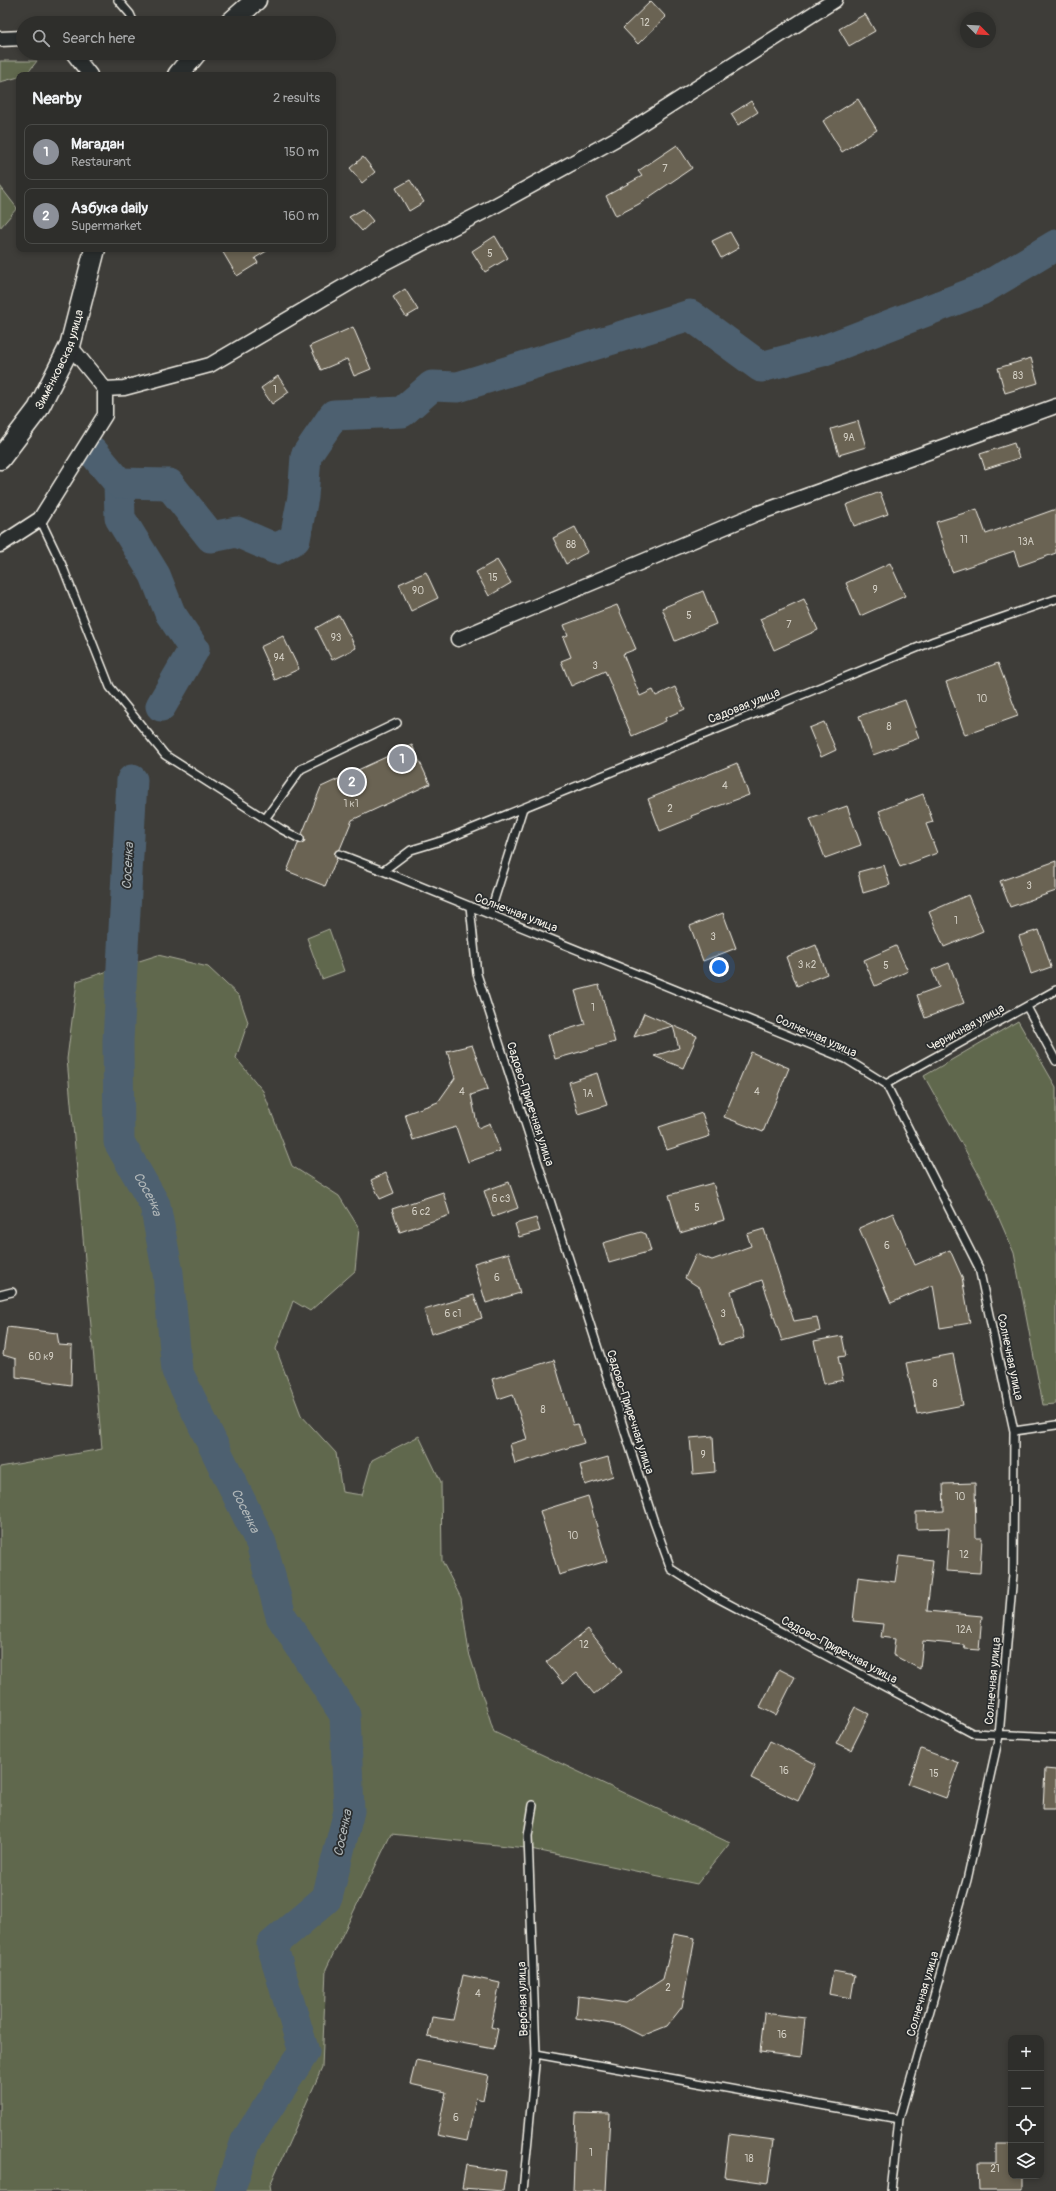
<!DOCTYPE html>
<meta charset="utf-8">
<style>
body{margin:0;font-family:Pangolin,sans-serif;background:#3a3a37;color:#f1f3f6}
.controls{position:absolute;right:12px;bottom:12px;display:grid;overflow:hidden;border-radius:8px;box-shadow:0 2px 6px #0003}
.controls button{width:36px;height:36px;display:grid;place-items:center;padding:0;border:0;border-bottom:1px solid #494a47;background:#2e2e2b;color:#f1f3f6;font:20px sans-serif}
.compass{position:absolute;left:960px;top:12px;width:36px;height:36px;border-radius:50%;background:#2e2e2b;box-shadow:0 2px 6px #0003;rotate:114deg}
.you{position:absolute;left:719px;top:967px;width:14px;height:14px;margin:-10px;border:3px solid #fff;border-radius:50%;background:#1a73e8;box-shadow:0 0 0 6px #1a73e833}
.badge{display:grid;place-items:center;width:26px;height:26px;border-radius:50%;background:#8c9099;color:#fff;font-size:13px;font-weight:700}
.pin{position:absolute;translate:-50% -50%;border:2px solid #fff;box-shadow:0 1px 4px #0006}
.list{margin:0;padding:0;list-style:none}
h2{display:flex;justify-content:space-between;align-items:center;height:52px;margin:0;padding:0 16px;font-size:17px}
h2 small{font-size:13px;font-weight:400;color:#a7a8a9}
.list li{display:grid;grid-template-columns:26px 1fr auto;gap:12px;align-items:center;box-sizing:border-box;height:56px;margin:0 8px 8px;padding:0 8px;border:1px solid #494a47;border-radius:8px}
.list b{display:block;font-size:15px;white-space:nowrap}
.list p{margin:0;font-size:13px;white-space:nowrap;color:#a7a8a9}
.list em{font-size:13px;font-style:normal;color:#a7a8a9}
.icon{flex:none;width:22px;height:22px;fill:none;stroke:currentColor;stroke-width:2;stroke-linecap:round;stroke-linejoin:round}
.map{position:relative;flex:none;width:1056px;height:2191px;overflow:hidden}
.search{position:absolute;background:#2e2e2b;box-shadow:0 2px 6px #0003;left:16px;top:16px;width:320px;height:44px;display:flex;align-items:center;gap:10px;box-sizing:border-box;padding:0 14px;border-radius:22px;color:#a7a8a9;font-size:15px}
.panel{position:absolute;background:#2e2e2b;box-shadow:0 2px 6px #0003;left:16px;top:72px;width:320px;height:180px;border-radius:8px}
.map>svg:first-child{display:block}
.green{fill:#61684e;stroke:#aaac9b}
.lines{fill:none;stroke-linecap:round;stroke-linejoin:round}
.river{stroke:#4d6070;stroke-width:31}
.building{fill:#6b6353;stroke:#f4f1e8}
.service-casing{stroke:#f4f1e8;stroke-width:10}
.minor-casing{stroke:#f4f1e8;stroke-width:17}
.secondary-casing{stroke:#f4f1e8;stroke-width:23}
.service{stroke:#2a2d2e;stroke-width:7}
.minor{stroke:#2a2d2e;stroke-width:14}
.secondary{stroke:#2a2d2e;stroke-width:20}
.labels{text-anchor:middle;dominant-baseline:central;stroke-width:3.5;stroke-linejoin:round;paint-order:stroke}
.number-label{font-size:10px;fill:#d2cec3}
.street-label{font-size:12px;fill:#f4f1e8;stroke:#2a2d2e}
.water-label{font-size:13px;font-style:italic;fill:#b1b7b8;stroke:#2a2d2e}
</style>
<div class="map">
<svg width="1056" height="2191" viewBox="0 0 1056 2191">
<rect width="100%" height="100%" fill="#3e3d39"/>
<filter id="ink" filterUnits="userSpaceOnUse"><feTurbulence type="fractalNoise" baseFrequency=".025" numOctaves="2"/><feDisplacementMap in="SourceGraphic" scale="8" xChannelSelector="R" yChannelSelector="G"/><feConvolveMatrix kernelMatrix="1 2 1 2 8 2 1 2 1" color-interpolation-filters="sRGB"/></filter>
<g filter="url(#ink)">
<!-- green -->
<path class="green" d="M0 61H37L26 75H19V77L0 82Z
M0 186 17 208 0 228Z
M329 929 344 971 322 979 307 938Z
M158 955 208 967 239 996 248 1022 236 1058 263 1091 292 1166 339 1196 359 1228 355 1271 310 1311 293 1301 276 1349 301 1415 336 1453 342 1492 362 1495 372 1460 419 1436 441 1482 442 1561 461 1598 469 1653 494 1732 730 1843 697 1884 526 1848 391 1834 326 1969 322 2068 270 2185 271 2191H0V1467L102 1449 67 1059 77 981Z
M1018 1021 1056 1087V1404L1043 1405 1014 1253 984 1184 924 1076Z"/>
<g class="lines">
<!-- river -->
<g class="river">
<path d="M93 452 119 483 120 518 155 575 170 613 194 649 161 706"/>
<path d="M119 483 169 484 211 537 237 532 276 549 295 539 303 497 306 456 334 415 402 412 432 386 458 387 690 315 761 367 822 351 981 290 1056 245"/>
<path id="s1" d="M132 780 118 1041 119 1142 155 1205 168 1273 177 1371 261 1543 281 1616 345 1715 349 1811 327 1898 272 1945 304 2052 246 2141 229 2191"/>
</g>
</g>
<!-- building -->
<path class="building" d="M651 1 666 17 638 44 623 28Z
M865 14 875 31 849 46 839 29Z
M858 99 877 130 842 152 823 121Z
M751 101 758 112 738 125 731 114Z
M677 145 692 168 639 204 616 216 606 196 642 176 638 171Z
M363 157 375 172 362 183 350 168Z
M410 180 424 202 409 211 396 188Z
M363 209 373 221 362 231 349 217Z
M730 232 739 248 721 258 712 241Z
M495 236 508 258 485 272 472 251Z
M221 249H270L255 258 258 263 237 276Z
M405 289 418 310 406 317 393 297Z
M353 327 371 369 354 376 347 359 321 370 310 346Z
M1031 358 1038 383 1005 393 998 368Z
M278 376 289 392 272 404 261 388Z
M858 421 866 447 839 455 831 429Z
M1014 443 1019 458 985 469 980 454Z
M880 492 888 514 854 526 846 505Z
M977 509 986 534 1056 509V553L1019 566 1014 551 952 572 936 522Z
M575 527 588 552 566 564 553 538Z
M497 560 511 583 489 596 476 572Z
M890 563 905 596 860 616 846 583Z
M426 572 438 598 411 611 399 584Z
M703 591 716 624 675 641 662 608Z
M804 599 818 630 774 650 760 619Z
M617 605 636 649 623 654 640 696 653 690 656 696 675 687 685 709 665 718 666 721 632 736 605 671 571 686 561 661 571 657 563 637 568 635 564 625Z
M339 615 356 648 332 660 316 628Z
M283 636 299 669 275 680 260 647Z
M998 663 1018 716 965 735 946 682Z
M905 700 919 738 873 755 859 716Z
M824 722 836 750 821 757 809 728Z
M412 745 430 784 352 820 340 849 335 852 337 858 325 886 287 871 298 844 305 841 302 834 321 787Z
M737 763 749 795 691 816 692 818 660 831 648 799Z
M923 794 933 822 926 824 937 853 900 867 879 811Z
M847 806 861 845 825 858 810 819Z
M1056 861V891L1010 907 1000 881Z
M884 865 890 885 863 893 858 872Z
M968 895 983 931 944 947 929 912Z
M723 913 736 948 703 961 690 926Z
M1039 930 1051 967 1031 974 1019 936Z
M816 945 827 974 797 986 786 957Z
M896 946 908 971 875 986 864 960Z
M949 963 964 1003 925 1018 917 995 939 987 932 970Z
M599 985 615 1042 555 1059 548 1035 585 1024 575 991Z
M644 1013 697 1036 683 1068 654 1056 679 1048 673 1026 634 1037Z
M472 1045 488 1089 471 1095 478 1128 490 1123 500 1151 468 1162 456 1127 413 1140 405 1114 438 1102 455 1078 447 1051Z
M751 1052 789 1068 763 1132 724 1117Z
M597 1073 607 1105 578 1114 569 1082Z
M702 1113 710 1136 667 1150 659 1127Z
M386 1173 394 1193 380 1199 371 1180Z
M509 1182 518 1208 493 1217 484 1191Z
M713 1183 724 1220 680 1233 669 1195Z
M443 1192 450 1215 400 1232 392 1209Z
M893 1213 915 1265 950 1250 962 1277 970 1323 940 1328 933 1285 891 1303 859 1228Z
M536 1218 540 1231 519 1237 515 1224Z
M764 1229 794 1321 817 1317 820 1331 782 1341 762 1280 731 1291 744 1338 720 1345 700 1288 685 1278 696 1254 712 1260 751 1246 747 1234Z
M641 1232 646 1234 651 1251 609 1263 603 1243Z
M509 1253 520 1293 486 1303 474 1263Z
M474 1295 482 1318 431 1334 424 1310Z
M7 1327 57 1333 59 1345 72 1346 71 1385 16 1377V1359L3 1355Z
M842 1336 846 1356 838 1357 843 1380 824 1384 814 1341Z
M953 1354 963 1405 917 1414 906 1363Z
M554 1360 573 1425 578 1424 584 1443 515 1464 510 1444 527 1439 513 1394 498 1399 492 1379Z
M713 1436 715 1472 693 1474 690 1438Z
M608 1457 613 1476 585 1485 580 1465Z
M975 1483 976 1538H982L980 1573 946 1571 949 1528 916 1529V1512L944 1511 943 1484Z
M588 1496 607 1561 559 1575 540 1511Z
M899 1556 933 1560 927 1611 982 1616 979 1650 965 1649 964 1645 923 1641 920 1669 893 1655 895 1639 881 1637 883 1624 853 1621 858 1577 895 1582Z
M588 1629 622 1672 594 1694 577 1673 563 1683 546 1662Z
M779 1669 795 1677 776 1715 760 1707Z
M855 1707 869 1714 851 1750 836 1743Z
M770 1741 816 1764 798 1801 751 1778Z
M921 1749 959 1763 946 1798 908 1784Z
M1045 1769 1056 1770V1809H1043Z
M674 1934 695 1938 682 2007 667 2026 642 2036 622 2026 576 2018 578 1996 626 2003 663 1979Z
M833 1971 855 1975 851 1998 829 1994Z
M463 1975 500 1983 491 2027 498 2029 494 2049 428 2037 432 2017 453 2020Z
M764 2013 805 2018 801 2057 760 2052Z
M416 2060 488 2075 483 2100 476 2098 467 2141 437 2135 446 2092 410 2084Z
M576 2113 610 2114 606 2191H573Z
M729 2134 774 2140 768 2183 724 2177Z
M996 2144H1011V2176H1023V2191H979L978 2162H996Z
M466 2165 506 2171 503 2191 462 2188Z"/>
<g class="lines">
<defs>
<path id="service" d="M118 0 130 14 134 23
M40 519 62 565 110 687 165 755 281 829 300 839
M265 819 301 769 397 723
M339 854 383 871 411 850 444 840 934 641 1056 599
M383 871 846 1059 886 1084 979 1268 1014 1431 1013 1574 999 1736 967 1880 899 2119 891 2191
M470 906 477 974 654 1522 671 1569 710 1594 972 1733 1056 1737
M490 913 523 808
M1027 1007 1056 1061
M886 1084 1056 990
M0 1295 12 1292
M1014 1431 1056 1425
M536 2054 899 2119
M523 2191 536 2054 528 1836 533 1805"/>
<path id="minor" d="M0 39 23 38
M73 53 90 75
M105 389 124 388 210 365 382 264 489 209 623 135 835 0
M0 545 40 519 105 415V389L70 346
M458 639 756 514 1056 406"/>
<g id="secondary">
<path d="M230 23 256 0"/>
<path d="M178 75 196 53"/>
<path id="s2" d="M0 459 38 409 70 346 95 249"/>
</g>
</defs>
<!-- service casing -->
<use href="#service" class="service-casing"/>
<!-- minor casing -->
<use href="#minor" class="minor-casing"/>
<!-- secondary casing -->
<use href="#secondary" class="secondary-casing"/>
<!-- service -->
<use href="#service" class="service"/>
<!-- minor -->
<use href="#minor" class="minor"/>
<!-- secondary -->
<use href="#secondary" class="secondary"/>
</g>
</g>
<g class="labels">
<!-- number labels -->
<g class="number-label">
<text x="645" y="23">12</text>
<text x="665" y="169">7</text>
<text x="490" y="254">5</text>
<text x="1018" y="376">83</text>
<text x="275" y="390">1</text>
<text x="849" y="438">9А</text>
<text x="964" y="540">11</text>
<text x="1026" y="542">13А</text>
<text x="571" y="545">88</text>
<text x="493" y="578">15</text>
<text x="875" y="590">9</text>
<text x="418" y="591">90</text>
<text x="689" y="616">5</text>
<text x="789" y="625">7</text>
<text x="336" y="638">93</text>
<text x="279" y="658">94</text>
<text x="595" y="666">3</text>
<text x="982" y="699">10</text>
<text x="889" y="727">8</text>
<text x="725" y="786">4</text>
<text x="351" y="804">1 к1</text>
<text x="670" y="809">2</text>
<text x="1029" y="886">3</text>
<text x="956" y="921">1</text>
<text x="713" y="937">3</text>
<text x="807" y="965">3 к2</text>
<text x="886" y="966">5</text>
<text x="593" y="1008">1</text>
<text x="462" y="1092">4</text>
<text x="757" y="1092">4</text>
<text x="588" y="1094">1А</text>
<text x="501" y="1199">6 с3</text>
<text x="697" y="1208">5</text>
<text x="421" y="1212">6 с2</text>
<text x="887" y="1246">6</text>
<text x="497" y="1278">6</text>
<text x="453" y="1314">6 с1</text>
<text x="723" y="1314">3</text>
<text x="41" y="1357">60 к9</text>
<text x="935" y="1384">8</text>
<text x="543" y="1410">8</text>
<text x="703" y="1455">9</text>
<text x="960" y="1497">10</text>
<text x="573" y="1536">10</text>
<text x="964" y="1555">12</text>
<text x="964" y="1630">12А</text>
<text x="584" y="1645">12</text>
<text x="784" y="1771">16</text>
<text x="934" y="1774">15</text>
<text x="668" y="1988">2</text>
<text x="478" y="1994">4</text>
<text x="782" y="2035">16</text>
<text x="456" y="2118">6</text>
<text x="591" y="2153">1</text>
<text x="749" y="2159">18</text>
<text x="995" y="2169">21</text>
</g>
<!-- street labels -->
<g class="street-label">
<text stroke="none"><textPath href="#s2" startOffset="117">Зимёнковская улица</textPath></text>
<text transform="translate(744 706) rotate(-22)">Садовая улица</text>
<text transform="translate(516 913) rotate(21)">Солнечная улица</text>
<text transform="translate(966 1028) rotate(-29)">Черничная улица</text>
<text transform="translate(816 1036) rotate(24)">Солнечная улица</text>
<text transform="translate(530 1104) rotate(72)">Садово-Приречная улица</text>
<text transform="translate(1010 1357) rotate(78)">Солнечная улица</text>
<text transform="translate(630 1412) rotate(72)">Садово-Приречная улица</text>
<text transform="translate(839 1650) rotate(28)">Садово-Приречная улица</text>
<text transform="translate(993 1681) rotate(-85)">Солнечная улица</text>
<text transform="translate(923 1994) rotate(-74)">Солнечная улица</text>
<text transform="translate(523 1999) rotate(-92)">Вербная улица</text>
</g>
<!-- water labels -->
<g class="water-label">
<text transform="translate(128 866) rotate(-87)">Сосенка</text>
<text stroke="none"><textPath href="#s1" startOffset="422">Сосенка</textPath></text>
<text stroke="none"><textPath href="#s1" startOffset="758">Сосенка</textPath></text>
<text transform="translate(343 1833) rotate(-78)">Сосенка</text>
</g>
</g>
</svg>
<div class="controls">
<button>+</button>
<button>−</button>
<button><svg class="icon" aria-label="locate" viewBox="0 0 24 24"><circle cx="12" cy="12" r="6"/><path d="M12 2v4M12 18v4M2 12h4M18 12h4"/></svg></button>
<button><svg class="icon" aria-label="layers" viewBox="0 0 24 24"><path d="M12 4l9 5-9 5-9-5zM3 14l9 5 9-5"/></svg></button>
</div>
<svg class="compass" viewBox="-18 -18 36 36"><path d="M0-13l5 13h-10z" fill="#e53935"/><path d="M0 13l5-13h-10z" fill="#a7a8a9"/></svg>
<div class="you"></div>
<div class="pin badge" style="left:402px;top:759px">1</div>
<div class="pin badge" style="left:352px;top:782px">2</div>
<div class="search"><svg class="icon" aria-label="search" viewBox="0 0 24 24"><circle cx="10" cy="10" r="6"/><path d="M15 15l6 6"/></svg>Search here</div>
<section class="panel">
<h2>Nearby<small>2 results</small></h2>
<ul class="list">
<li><span class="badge">1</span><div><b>Магадан</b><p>Restaurant</p></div><em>150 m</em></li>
<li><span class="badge">2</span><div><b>Азбука daily</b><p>Supermarket</p></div><em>160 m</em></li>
</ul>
</section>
</div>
